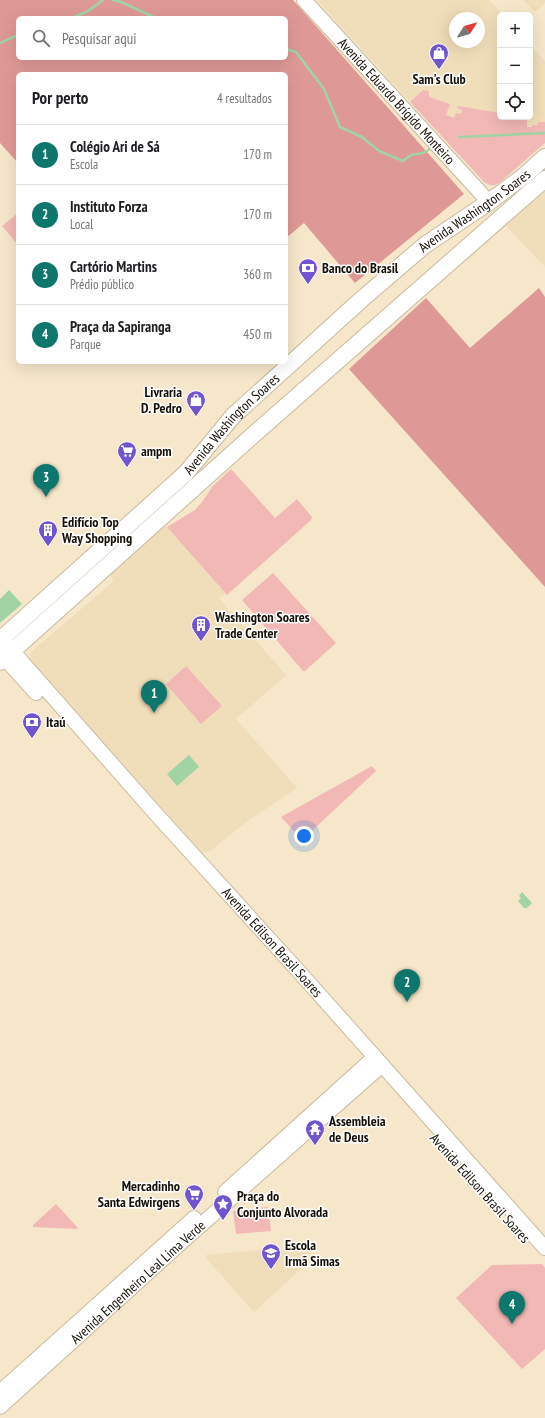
<!DOCTYPE html>
<html lang="pt">
<meta charset="utf-8">
<style>
body{margin:0;font-family:"PT Sans Narrow",sans-serif;background:#f2f2f2;color:#202124}
.controls{position:absolute;right:12px;top:12px;display:grid;overflow:hidden;border-radius:6px;box-shadow:0 4px 16px #0002}
.controls button{width:36px;height:36px;display:grid;place-items:center;padding:0;border:0;border-bottom:1px solid #e0e0e0;background:#fff;color:#202124;font:20px sans-serif}
.compass{position:absolute;left:449px;top:12px;width:36px;height:36px;border-radius:50%;background:#fff;box-shadow:0 4px 16px #0002;rotate:53deg}
.you{position:absolute;left:304px;top:836px;width:14px;height:14px;margin:-10px;border:3px solid #fff;border-radius:50%;background:#1a73e8;box-shadow:0 0 0 6px #1a73e833}
.badge{display:grid;place-items:center;width:26px;height:26px;border-radius:50%;background:#0f766e;color:#fff;font-size:13px;font-weight:700}
.pin{position:absolute;translate:-50% -33px;filter:drop-shadow(0 1px 2px #0008)}
.pin::after{content:'';position:absolute;top:21px;width:14px;height:12px;background:inherit;clip-path:polygon(0 0,100% 0,50% 100%)}
.list{margin:0;padding:0;list-style:none}
h2{display:flex;justify-content:space-between;align-items:center;height:52px;margin:0;padding:0 16px;font-size:17px}
h2 small{font-size:13px;font-weight:400;color:#757577}
.list li{display:grid;grid-template-columns:26px 1fr auto;gap:12px;align-items:center;box-sizing:border-box;height:60px;padding:0 16px;border-top:1px solid #e0e0e0}
.list b{display:block;font-size:15px;white-space:nowrap}
.list p{margin:0;font-size:13px;white-space:nowrap;color:#757577}
.list em{font-size:13px;font-style:normal;color:#757577}
.icon{flex:none;width:22px;height:22px;fill:none;stroke:currentColor;stroke-width:2;stroke-linecap:round;stroke-linejoin:round}
.map{position:relative;flex:none;width:545px;height:1418px;overflow:hidden}
.search{position:absolute;background:#fff;box-shadow:0 4px 16px #0002;left:16px;top:16px;width:272px;height:44px;display:flex;align-items:center;gap:10px;box-sizing:border-box;padding:0 14px;border-radius:6px;color:#757577;font-size:15px}
.panel{position:absolute;background:#fff;box-shadow:0 4px 16px #0002;left:16px;top:72px;width:272px;height:292px;border-radius:6px}
.map>svg:first-child{display:block}
.built{fill:#f0ddb9;fill-rule:evenodd}
.green{fill:#f1b8b5}
.forest{fill:#de9996;fill-rule:evenodd}
.water{fill:#a1d3a4}
.lines{fill:none;stroke-linecap:round;stroke-linejoin:round}
.stream{stroke:#a1d3a4;stroke-width:2.5}
.major-casing{stroke:#c8ba9d;stroke-width:16}
.highway-casing{stroke:#c8ba9d;stroke-width:18}
.major{stroke:#fff;stroke-width:14}
.highway{stroke:#fff;stroke-width:16}
.labels{text-anchor:middle;dominant-baseline:central;stroke-width:3;stroke-linejoin:round;paint-order:stroke}
.poi-label{font-size:14px;font-weight:bold;fill:#140f05;stroke:#fff;text-anchor:start}
.street-label{font-size:14px;fill:#140f05;stroke:#fff}
</style>
<div class="map">
<svg width="545" height="1418" viewBox="0 0 545 1418">
<rect width="100%" height="100%" fill="#f6e7ca"/>
<!-- built -->
<path class="built" d="M317 0H489L503 15H500V113L458 106 457 108 462 110 461 115 454 118 445 115 450 104 429 97 430 91 423 90 410 102ZM455 18H479V42H455Z
M523 0H545V3L535 12Z
M530 45 545 61V122H538V125L526 127 527 117H530Z
M545 191V267L506 226Z
M164 527H167L225 593 219 598 286 675 236 719 297 788 249 820 210 851 202 853 30 660 31 652 114 581 109 574Z
M269 1249 302 1250 308 1251 313 1258 254 1312 205 1257 206 1255Z"/>
<!-- green -->
<path class="green" d="M423 90 429 91V97L450 104 446 115 454 118 456 113 461 114 462 110 457 108 458 106 500 113V117H527V127H532V125H538V122H545V143L499 183C493 187 489 185 484 182L410 102Z
M18 213V245L2 226Z
M231 469 275 518 297 499 312 517 311 520 227 595 167 527 195 510 202 502 213 486Z
M273 573 336 643 305 671H303L242 600Z
M186 666 222 706 201 724 166 684Z
M372 766 376 771 302 840 281 817Z
M56 1204 78 1228 77 1229 33 1227V1225Z
M268 1207 271 1231 236 1234 233 1211Z
M542 1264 545 1268V1349L522 1369 456 1298 492 1265Z"/>
<!-- forest -->
<path class="forest" d="M0 0H293L464 194 355 283 304 223 286 238V74H18V163L0 143ZM18 18H286V58H18Z
M539 288 545 297V587L349 369 426 298 470 348Z"/>
<!-- water -->
<path class="water" d="M9 590 22 604 0 623V599Z
M189 755 199 767 177 786 167 774Z
M522 892 532 903 527 908H524L518 901 521 898 519 896Z"/>
<g class="lines">
<!-- stream -->
<path class="stream" d="M113 0 121 2 156 18
M72 18 88 11 103 0
M0 43 18 35
M286 49 296 52 324 89 340 127 362 137 379 151 403 161 411 155 423 153 430 149
M459 137 545 133"/>
<defs>
<g id="major">
<path id="s1" d="M304 0 489 202"/>
<path id="s2" d="M0 637 156 814 302 975 545 1248"/>
<path d="M0 653 36 693"/>
<path d="M225 1192 368 1063 382 1065"/>
<path d="M0 1392 194 1218"/>
<path id="s3" d="M0 1407 184 1240 382 1065"/>
</g>
<g id="highway">
<path id="s4" d="M0 640 186 473 233 416 362 299 425 245 489 202 524 176 545 157"/>
<path d="M0 662 252 436 545 179"/>
</g>
</defs>
<!-- major casing -->
<use href="#major" class="major-casing"/>
<!-- highway casing -->
<use href="#highway" class="highway-casing"/>
<!-- major -->
<use href="#major" class="major"/>
<!-- highway -->
<use href="#highway" class="highway"/>
</g>
<!-- icons -->
<defs>
<symbol id="shop-pin" viewBox="-11 -11 22 30"><path d="M0 17L-7.5 6A9.5 9.5 0 1 1 7.5 6Z" fill="#7155cf" stroke="#fff"/><path d="M-5-2.5h2.3a2.7 3.5 0 0 1 5.4 0H5L5.5 6h-11ZM-1.5-2.5h3a1.5 2.3 0 0 0-3 0Z" fill="#fff"/></symbol>
<symbol id="bank-pin" viewBox="-11 -11 22 30"><path d="M0 17L-7.5 6A9.5 9.5 0 1 1 7.5 6Z" fill="#7155cf" stroke="#fff"/><path d="M-6-4H6V4H-6ZM0-2.3a2.3 2.3 0 1 0 0 4.6a2.3 2.3 0 1 0 0-4.6Z" fill="#fff"/></symbol>
<symbol id="supermarket-pin" viewBox="-11 -11 22 30"><path d="M0 17L-7.5 6A9.5 9.5 0 1 1 7.5 6Z" fill="#7155cf" stroke="#fff"/><path d="M-6-5.5h2.5l.6 2H6L4.5 2H-2.5L-4.4-4H-6ZM-1.5 3.2a1.3 1.3 0 1 0 .1 0ZM3 3.2a1.3 1.3 0 1 0 .1 0Z" fill="#fff"/></symbol>
<symbol id="building-pin" viewBox="-11 -11 22 30"><path d="M0 17L-7.5 6A9.5 9.5 0 1 1 7.5 6Z" fill="#7155cf" stroke="#fff"/><path d="M-4-6H4V6H1V3H-1V6H-4ZM-2.5-4.3h1.7v1.8h-1.7ZM.8-4.3h1.7v1.8H.8ZM-2.5-1h1.7V.8h-1.7ZM.8-1h1.7V.8H.8Z" fill="#fff"/></symbol>
<symbol id="temple-pin" viewBox="-11 -11 22 30"><path d="M0 17L-7.5 6A9.5 9.5 0 1 1 7.5 6Z" fill="#7155cf" stroke="#fff"/><path d="M0-6L5-2H3V0L6.5 2.5H4V6H1.5V3h-3V6H-4V2.5H-6.5L-3 0V-2H-5Z" fill="#fff"/></symbol>
<symbol id="sight-pin" viewBox="-11 -11 22 30"><path d="M0 17L-7.5 6A9.5 9.5 0 1 1 7.5 6Z" fill="#7155cf" stroke="#fff"/><path d="M0-6L1.8-2.2L6-1.7L2.9 1.2L3.7 5.4L0 3.3L-3.7 5.4L-2.9 1.2L-6-1.7L-1.8-2.2Z" fill="#fff"/></symbol>
<symbol id="school-pin" viewBox="-11 -11 22 30"><path d="M0 17L-7.5 6A9.5 9.5 0 1 1 7.5 6Z" fill="#7155cf" stroke="#fff"/><path d="M0-5L7-2L0 1L-7-2ZM-4 1L0 2.5L4 1V4Q0 6-4 4Z" fill="#fff"/></symbol>
</defs>
<g fill-rule="evenodd">
<use href="#shop-pin" x="428" y="42" width="22" height="30"/>
<use href="#bank-pin" x="297" y="257" width="22" height="30"/>
<use href="#shop-pin" x="185" y="389" width="22" height="30"/>
<use href="#supermarket-pin" x="116" y="440" width="22" height="30"/>
<use href="#building-pin" x="37" y="519" width="22" height="30"/>
<use href="#building-pin" x="190" y="614" width="22" height="30"/>
<use href="#bank-pin" x="21" y="711" width="22" height="30"/>
<use href="#temple-pin" x="304" y="1118" width="22" height="30"/>
<use href="#supermarket-pin" x="183" y="1183" width="22" height="30"/>
<use href="#sight-pin" x="212" y="1193" width="22" height="30"/>
<use href="#school-pin" x="260" y="1242" width="22" height="30"/>
</g>
<g class="labels">
<!-- poi labels -->
<g class="poi-label">
<text x="439" y="79" text-anchor="middle">Sam's Club</text>
<text x="322" y="268">Banco do Brasil</text>
<text x="182" y="392" text-anchor="end">Livraria<tspan x="182" dy="16">D. Pedro</tspan></text>
<text x="141" y="451">ampm</text>
<text x="62" y="522">Edifício Top<tspan x="62" dy="16">Way Shopping</tspan></text>
<text x="215" y="617">Washington Soares<tspan x="215" dy="16">Trade Center</tspan></text>
<text x="46" y="722">Itaú</text>
<text x="329" y="1121">Assembleia<tspan x="329" dy="16">de Deus</tspan></text>
<text x="180" y="1186" text-anchor="end">Mercadinho<tspan x="180" dy="16">Santa Edwirgens</tspan></text>
<text x="237" y="1196">Praça do<tspan x="237" dy="16">Conjunto Alvorada</tspan></text>
<text x="285" y="1245">Escola<tspan x="285" dy="16">Irmã Simas</tspan></text>
</g>
<!-- street labels -->
<g class="street-label">
<text stroke="none"><textPath href="#s1" startOffset="137">Avenida Eduardo Brígido Monteiro</textPath></text>
<text stroke="none"><textPath href="#s4" startOffset="641">Avenida Washington Soares</textPath></text>
<text stroke="none"><textPath href="#s4" startOffset="317">Avenida Washington Soares</textPath></text>
<text stroke="none"><textPath href="#s2" startOffset="409">Avenida Edilson Brasil Soares</textPath></text>
<text transform="translate(480 1188) rotate(48)">Avenida Edilson Brasil Soares</text>
<text stroke="none"><textPath href="#s3" startOffset="186">Avenida Engenheiro Leal Lima Verde</textPath></text>
</g>
</g>
</svg>
<div class="controls">
<button>+</button>
<button>−</button>
<button><svg class="icon" aria-label="locate" viewBox="0 0 24 24"><circle cx="12" cy="12" r="6"/><path d="M12 2v4M12 18v4M2 12h4M18 12h4"/></svg></button>
</div>
<svg class="compass" viewBox="-18 -18 36 36"><path d="M0-13l5 13h-10z" fill="#e53935"/><path d="M0 13l5-13h-10z" fill="#757577"/></svg>
<div class="you"></div>
<div class="pin badge" style="left:154px;top:713px">1</div>
<div class="pin badge" style="left:407px;top:1002px">2</div>
<div class="pin badge" style="left:46px;top:497px">3</div>
<div class="pin badge" style="left:512px;top:1324px">4</div>
<div class="search"><svg class="icon" aria-label="search" viewBox="0 0 24 24"><circle cx="10" cy="10" r="6"/><path d="M15 15l6 6"/></svg>Pesquisar aqui</div>
<section class="panel">
<h2>Por perto<small>4 resultados</small></h2>
<ul class="list">
<li><span class="badge">1</span><div><b>Colégio Ari de Sá</b><p>Escola</p></div><em>170 m</em></li>
<li><span class="badge">2</span><div><b>Instituto Forza</b><p>Local</p></div><em>170 m</em></li>
<li><span class="badge">3</span><div><b>Cartório Martins</b><p>Prédio público</p></div><em>360 m</em></li>
<li><span class="badge">4</span><div><b>Praça da Sapiranga</b><p>Parque</p></div><em>450 m</em></li>
</ul>
</section>
</div>
